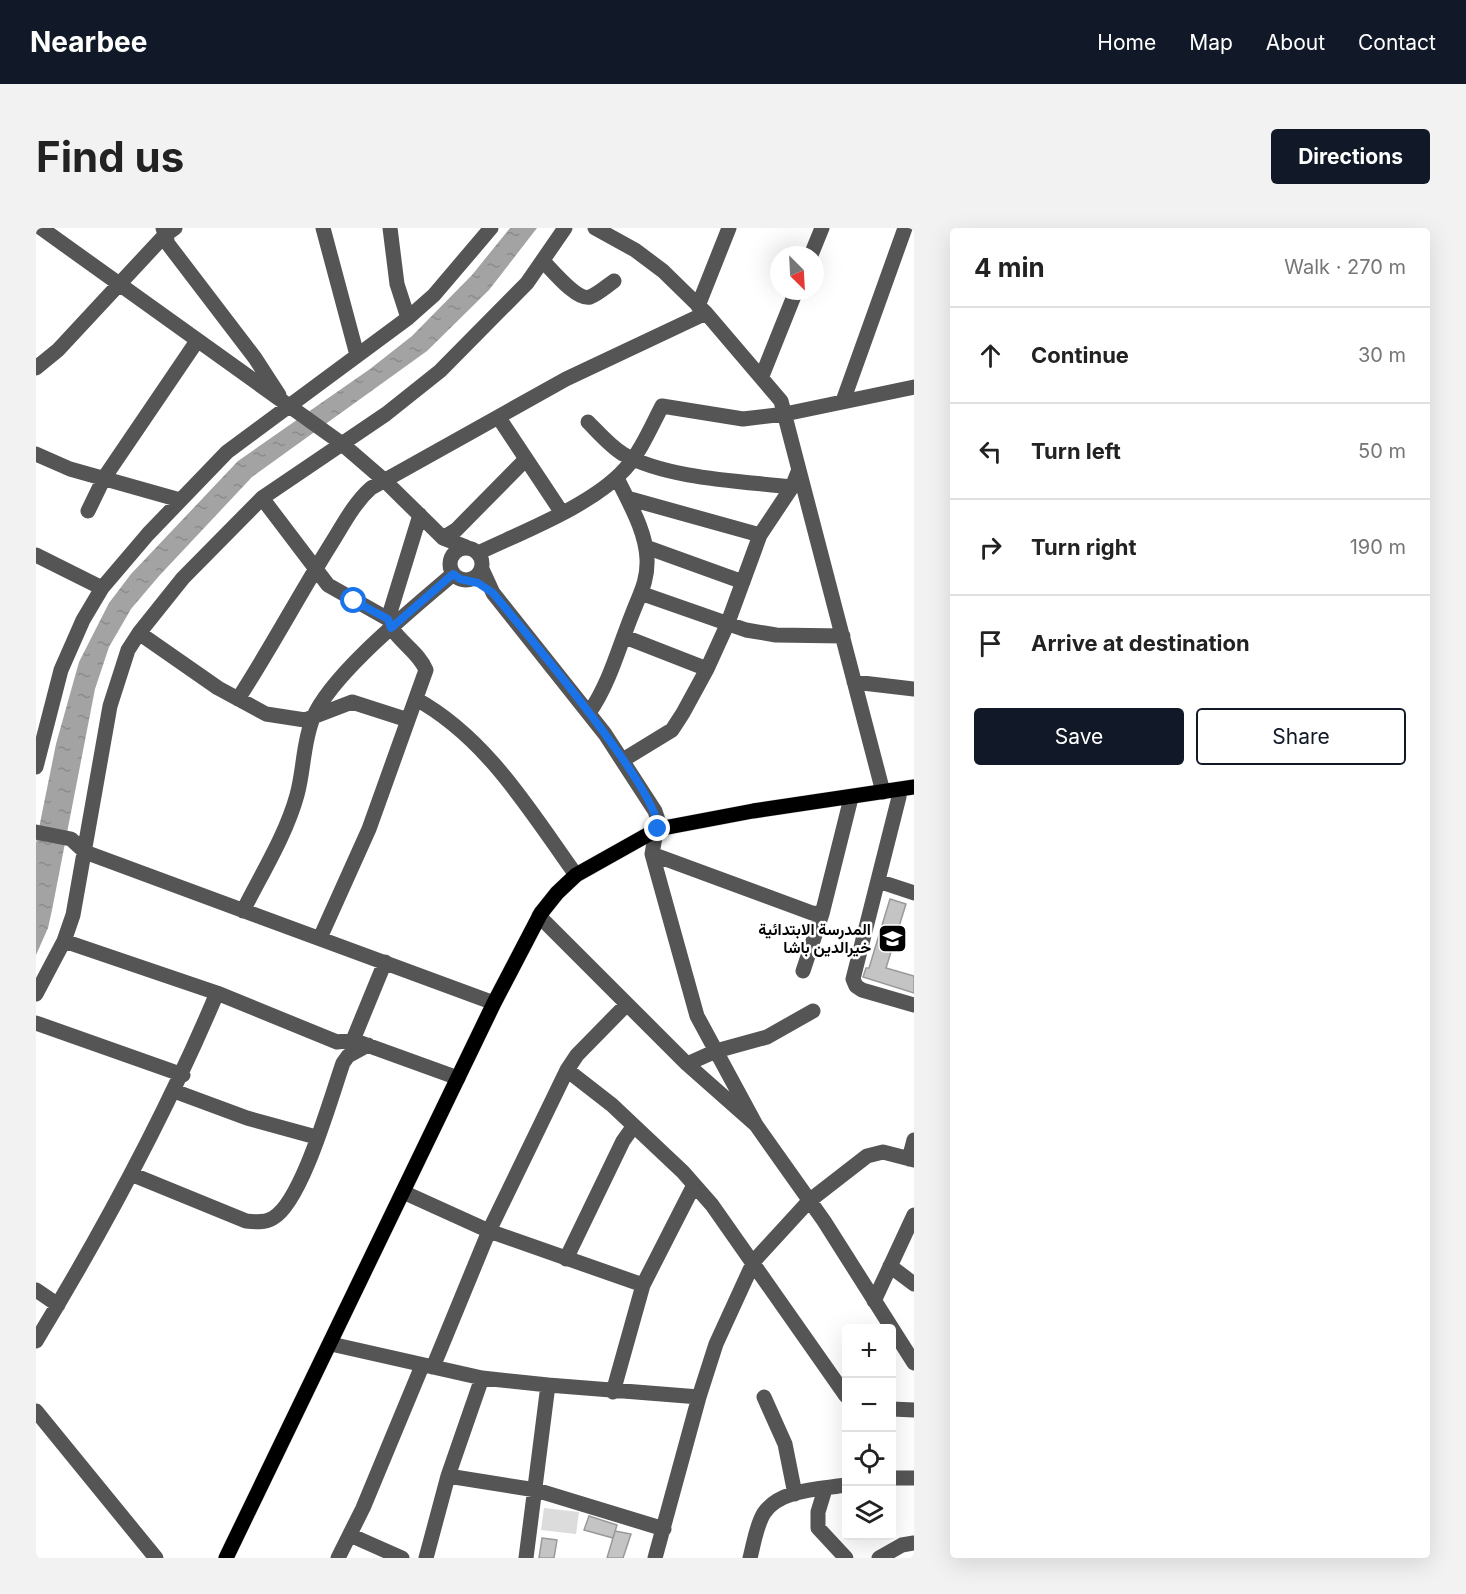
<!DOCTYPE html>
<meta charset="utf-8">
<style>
body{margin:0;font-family:Inter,Vazirmatn,sans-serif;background:#f2f2f2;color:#222}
.controls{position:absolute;right:18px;bottom:18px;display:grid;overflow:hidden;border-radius:6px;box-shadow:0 6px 24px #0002}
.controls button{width:54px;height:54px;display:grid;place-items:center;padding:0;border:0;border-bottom:2px solid #e0e0e0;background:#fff;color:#222;font:30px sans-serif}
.compass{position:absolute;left:734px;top:18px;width:54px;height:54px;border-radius:50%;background:#fff;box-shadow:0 6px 24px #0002;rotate:156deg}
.stop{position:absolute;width:18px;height:18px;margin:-14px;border:4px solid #1a73e8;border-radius:50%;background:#fff}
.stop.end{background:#1a73e8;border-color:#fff;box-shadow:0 2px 6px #0008}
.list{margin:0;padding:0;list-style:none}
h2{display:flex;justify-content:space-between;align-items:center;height:78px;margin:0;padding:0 24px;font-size:26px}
h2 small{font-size:20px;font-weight:400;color:#767676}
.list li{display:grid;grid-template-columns:39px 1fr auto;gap:18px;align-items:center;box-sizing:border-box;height:96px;padding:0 24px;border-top:2px solid #e0e0e0}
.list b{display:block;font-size:22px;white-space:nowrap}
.list em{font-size:20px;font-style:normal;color:#767676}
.actions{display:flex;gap:12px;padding:18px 24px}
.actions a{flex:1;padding:14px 0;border:2px solid #111827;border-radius:6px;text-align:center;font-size:21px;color:#111827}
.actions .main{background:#111827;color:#fff}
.icon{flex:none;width:33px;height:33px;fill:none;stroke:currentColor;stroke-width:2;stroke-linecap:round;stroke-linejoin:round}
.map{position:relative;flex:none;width:878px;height:1330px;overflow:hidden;border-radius:6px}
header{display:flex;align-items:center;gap:36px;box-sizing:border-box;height:84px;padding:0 30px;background:#111827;color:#fff}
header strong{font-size:28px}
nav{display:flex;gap:33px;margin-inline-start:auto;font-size:21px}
.intro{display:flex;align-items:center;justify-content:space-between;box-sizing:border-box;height:144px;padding:0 36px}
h1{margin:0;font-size:42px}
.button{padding:15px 27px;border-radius:6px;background:#111827;color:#fff;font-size:21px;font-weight:700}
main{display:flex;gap:36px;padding:0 36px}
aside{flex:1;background:#fff;border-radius:6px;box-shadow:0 6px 24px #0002}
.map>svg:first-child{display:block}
.garden{fill:#dcdcdc}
.water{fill:url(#water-ripples)}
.building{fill:#c4c4c4;stroke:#999;stroke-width:1.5}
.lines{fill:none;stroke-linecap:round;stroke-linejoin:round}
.major-casing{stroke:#dbdbdb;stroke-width:16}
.minor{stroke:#555;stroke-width:15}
.major{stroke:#000;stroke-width:15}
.route{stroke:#1a73e8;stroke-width:8}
.labels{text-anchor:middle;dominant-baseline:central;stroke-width:5;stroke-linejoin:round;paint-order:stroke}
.poi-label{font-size:16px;font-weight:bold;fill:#000;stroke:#fff;text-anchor:end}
</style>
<header>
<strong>Nearbee</strong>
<nav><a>Home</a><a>Map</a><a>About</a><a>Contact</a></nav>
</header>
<div class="intro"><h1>Find us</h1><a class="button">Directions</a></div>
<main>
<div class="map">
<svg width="878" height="1330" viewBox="0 0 878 1330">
<defs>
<pattern id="water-ripples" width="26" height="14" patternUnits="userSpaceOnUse" patternTransform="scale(1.5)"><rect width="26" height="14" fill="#a3a3a3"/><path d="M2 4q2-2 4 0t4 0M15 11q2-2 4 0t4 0" fill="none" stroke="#8b8b8b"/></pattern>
</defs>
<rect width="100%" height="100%" fill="#fff"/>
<!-- garden -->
<path class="garden" d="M508 1280 543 1284 540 1306 505 1302Z"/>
<!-- water -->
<path class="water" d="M474 0H501L453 62 391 123 216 249 123 348 95 381 73 419 59 461 16 682 12 700 0 727V615L20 516 43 434 73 375 95 346 202 233 334 141 376 108 436 47Z"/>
<!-- building -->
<path class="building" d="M854 671 870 676 850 740 878 748V765L827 749 830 740H833Z
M553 1288 581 1297 577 1310 548 1302Z
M579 1303 595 1306 587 1330H571Z
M506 1310 521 1312 518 1330H503Z"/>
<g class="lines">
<defs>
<path id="major" d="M190 1330 458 775 505 685 521 665 540 647 622 601 717 583 878 559"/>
</defs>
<!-- major casing -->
<use href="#major" class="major-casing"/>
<!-- minor -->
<path class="minor" d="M5 0 305 215 349 253 407 310 430 319
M127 0 132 16 219 130 243 167
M287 0 321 127
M354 0 361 56 372 90
M559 0 599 22 627 43 670 85 745 173 847 564
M775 27 786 0
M507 33C516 42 541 73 554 69 562 66 571 58 578 53
M662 78 693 0
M0 140 22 122 128 8 139 0
M726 148 760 63
M807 173 869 0
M463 190 526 285
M552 194C563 205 574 218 587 226 632 251 705 253 756 259
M0 226 34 241 144 272
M226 270 292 357 352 391
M591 270 724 307
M52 283 68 250 161 113
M407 310 420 302 490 231
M610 319 707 354
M414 336a16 16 0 1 1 32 0a16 16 0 1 1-32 0Z
M442 325C486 304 557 277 589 241 605 223 615 199 626 178L707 191 749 186 878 159
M0 327 66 360
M446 341 457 365 569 506 619 583 622 592 616 626 661 788 720 897
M607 366 710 402 740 407 807 408
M103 405 182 460 230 486 269 492 316 474 372 492
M589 409 671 441
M818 454 878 461
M202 471C235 420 263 367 295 316 307 297 318 275 335 260L530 151 670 85
M380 471C451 510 494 583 540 647
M553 485C574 455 583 418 597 384 604 366 612 352 611 331 610 303 593 275 581 250
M587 532 636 502 647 485 671 441 691 397 724 307 756 259 762 244
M0 539 25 442 47 392 66 360 112 306 191 224 372 90 398 67 455 0
M863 562V569L817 751 820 758 826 762 878 777
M0 604 35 611 49 624 458 775
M616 626 776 685 786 686 815 570
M842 653 878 665
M207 683C226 645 250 607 261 567 268 542 267 514 277 490 296 445 378 380 417 346
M503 688 651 836 720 897 788 993 878 1135
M284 710 333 601 390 442C382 422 358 412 352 391L384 287
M28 713 181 765 301 814 317 812 422 850
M767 743 786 686
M0 766 28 713 37 687 74 478 92 422 103 405 147 350 226 270 350 186 404 143 491 55 529 0
M0 795 147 847
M317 812 349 734
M651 836 680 823 731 809 777 783
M531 842 576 877 647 944 676 977 810 1168
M138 863 211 890 280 909
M873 931 878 912
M95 946 210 993C219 994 229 995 237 990 266 974 295 869 307 835L312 828 332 817
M367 964 453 1003 607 1057
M530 1031 587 913 597 899
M854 1038 878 1056
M0 1062 22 1077
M838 1073 878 987
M0 1113C68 1001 130 886 181 765
M295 1116 446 1150 512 1157
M397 1139 453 1003 531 842 541 827 591 776
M577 1164 607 1057 658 957
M728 1169 749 1216 759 1266
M856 1181 878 1182
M0 1183 120 1330
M412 1248 500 1262 628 1301
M856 1250H878
M789 1261 782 1284V1300L810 1330
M314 1307 366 1330
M302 1330 327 1280 386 1138
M390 1330 412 1248 446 1150
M490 1330 512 1157 663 1169
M619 1330 663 1169 680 1116 718 1033 773 973 831 928 847 924 878 932
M714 1330C718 1315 720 1298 728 1285 744 1261 785 1261 810 1257
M843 1330 866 1317 878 1315"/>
<!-- major -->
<use href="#major" class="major"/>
</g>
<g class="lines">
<!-- route -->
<path class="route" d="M318 373 352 391 355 400 417 346 424 351 442 355 457 365C488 403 624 563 622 601"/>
</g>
<!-- icons -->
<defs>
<symbol id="school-square" viewBox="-11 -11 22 22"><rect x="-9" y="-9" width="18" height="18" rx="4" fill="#000" stroke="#fff"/><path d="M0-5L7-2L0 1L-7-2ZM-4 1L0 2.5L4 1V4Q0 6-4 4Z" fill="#fff"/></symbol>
</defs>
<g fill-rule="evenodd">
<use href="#school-square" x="840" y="694" width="33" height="33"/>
</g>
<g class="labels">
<!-- poi labels -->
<g class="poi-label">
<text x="835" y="701">المدرسة الابتدائية<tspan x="835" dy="18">خيرالدين باشا</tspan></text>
</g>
</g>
</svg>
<div class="controls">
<button>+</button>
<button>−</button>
<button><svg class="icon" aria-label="locate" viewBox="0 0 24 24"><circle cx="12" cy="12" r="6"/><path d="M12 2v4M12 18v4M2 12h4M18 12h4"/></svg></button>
<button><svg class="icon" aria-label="layers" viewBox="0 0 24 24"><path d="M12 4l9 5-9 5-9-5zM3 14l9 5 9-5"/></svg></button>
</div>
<svg class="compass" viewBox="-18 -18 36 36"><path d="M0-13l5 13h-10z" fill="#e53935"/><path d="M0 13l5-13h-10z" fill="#767676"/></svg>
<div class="stop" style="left:318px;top:373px"></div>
<div class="stop end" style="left:622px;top:601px"></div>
</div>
<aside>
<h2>4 min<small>Walk · 270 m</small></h2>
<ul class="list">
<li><svg class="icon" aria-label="ahead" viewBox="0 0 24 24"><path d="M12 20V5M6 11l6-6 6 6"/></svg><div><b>Continue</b></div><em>30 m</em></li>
<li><svg class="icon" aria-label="left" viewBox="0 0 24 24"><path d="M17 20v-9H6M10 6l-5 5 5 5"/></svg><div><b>Turn left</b></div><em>50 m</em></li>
<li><svg class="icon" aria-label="right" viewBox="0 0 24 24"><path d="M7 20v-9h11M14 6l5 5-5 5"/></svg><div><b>Turn right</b></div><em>190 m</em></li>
<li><svg class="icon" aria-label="arrive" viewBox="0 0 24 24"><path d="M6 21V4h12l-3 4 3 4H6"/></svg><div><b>Arrive at destination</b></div></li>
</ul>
<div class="actions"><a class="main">Save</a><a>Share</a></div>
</aside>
</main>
